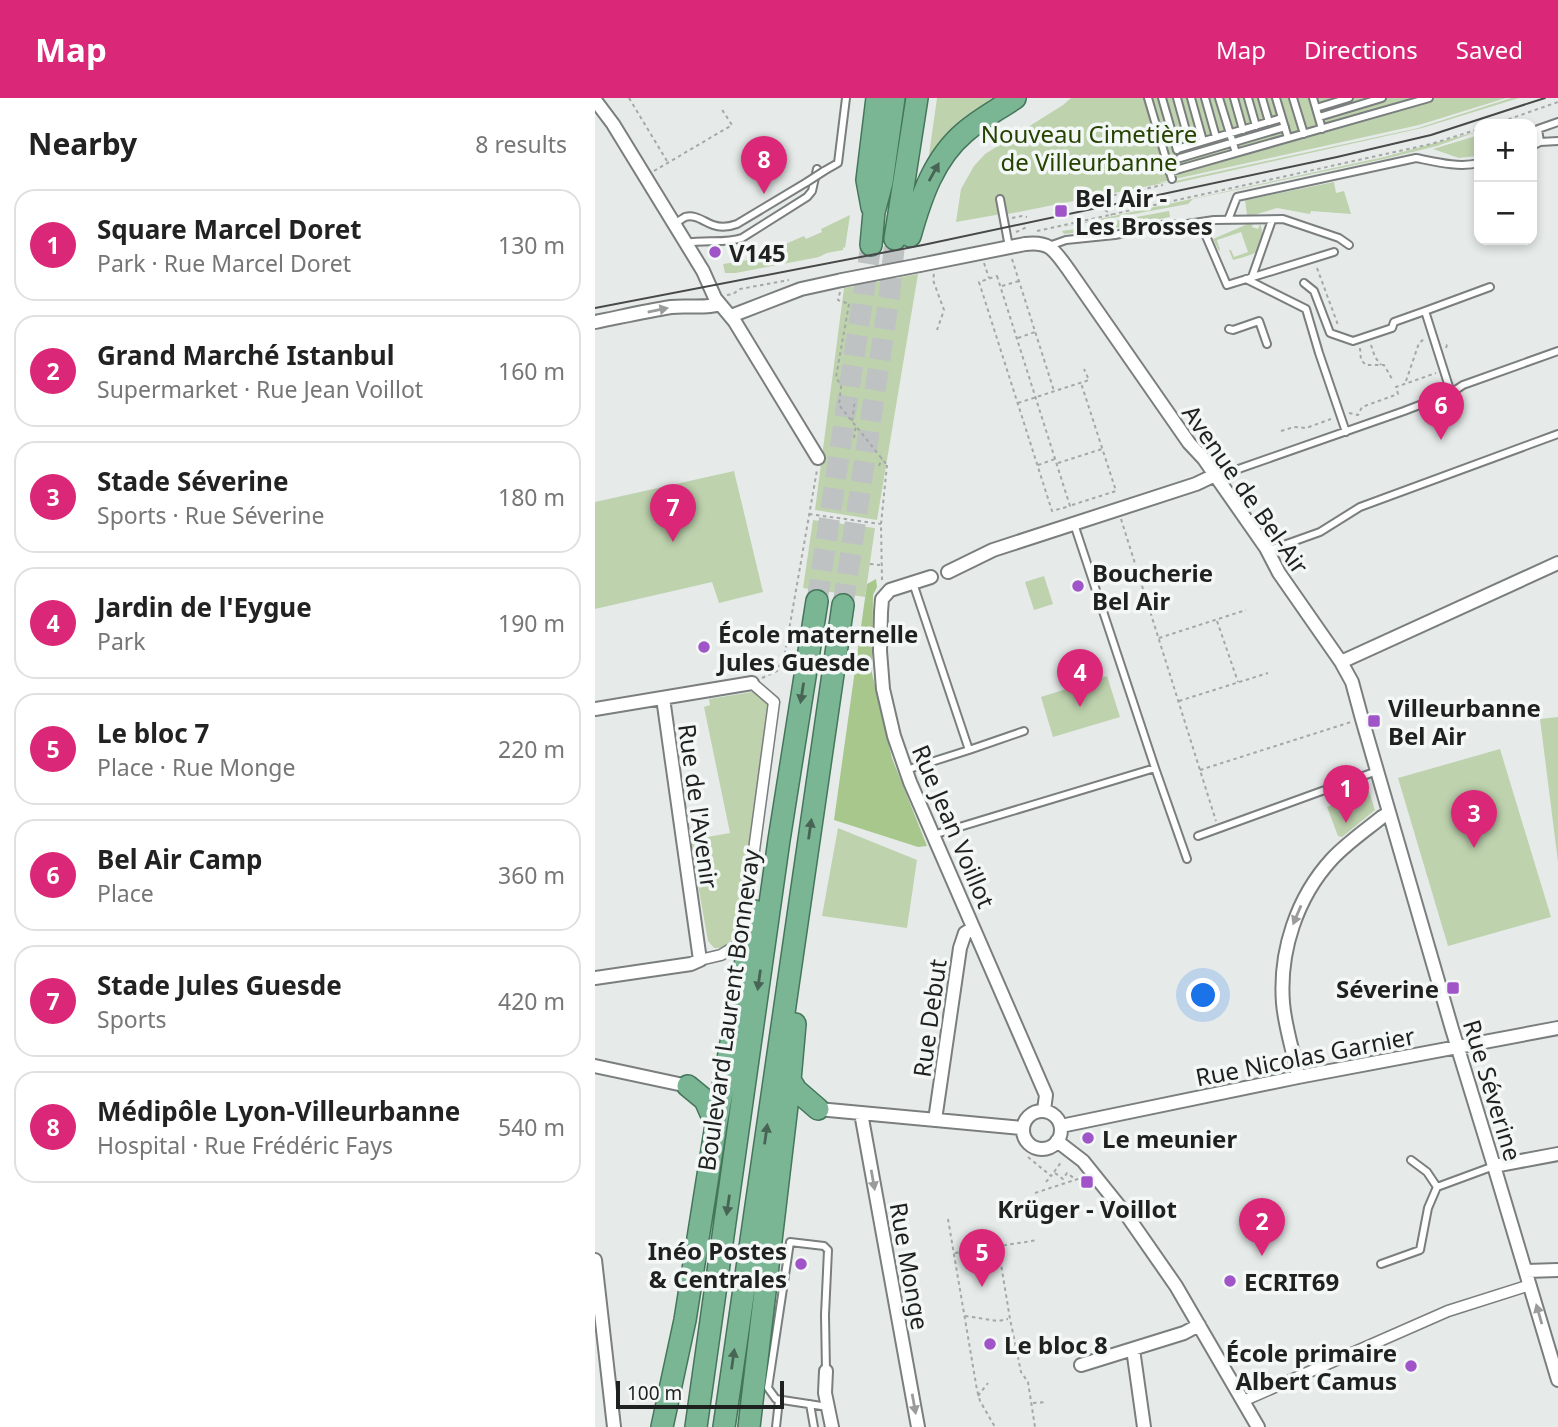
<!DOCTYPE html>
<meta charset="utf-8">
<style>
body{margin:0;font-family:"Noto Sans",sans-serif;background:#f2f2f2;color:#222}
.controls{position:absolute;right:21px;top:21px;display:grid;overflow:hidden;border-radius:14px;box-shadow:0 4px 10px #0003}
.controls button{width:63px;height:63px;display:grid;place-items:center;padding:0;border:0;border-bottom:2px solid #e0e0e0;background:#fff;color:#222;font:35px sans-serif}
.scale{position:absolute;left:21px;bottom:18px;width:168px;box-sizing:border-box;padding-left:7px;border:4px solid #1f2020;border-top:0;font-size:19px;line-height:24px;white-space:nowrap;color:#1f2020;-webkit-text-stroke:5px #f3f8f7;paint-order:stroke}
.you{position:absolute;left:609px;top:898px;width:24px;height:24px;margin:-18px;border:5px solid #fff;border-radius:50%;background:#1a73e8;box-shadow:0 0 0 10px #1a73e833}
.badge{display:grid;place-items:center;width:46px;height:46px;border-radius:50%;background:#db2777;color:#fff;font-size:23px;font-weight:700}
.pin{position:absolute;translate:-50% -58px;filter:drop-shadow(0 2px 4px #0008)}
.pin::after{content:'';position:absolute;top:37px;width:24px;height:21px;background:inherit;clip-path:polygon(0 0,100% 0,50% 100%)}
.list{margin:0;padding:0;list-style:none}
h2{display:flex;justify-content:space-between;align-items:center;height:91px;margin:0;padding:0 28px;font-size:30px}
h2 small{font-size:23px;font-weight:400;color:#767676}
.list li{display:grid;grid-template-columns:46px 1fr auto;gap:21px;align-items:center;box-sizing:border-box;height:112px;margin:0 14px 14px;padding:0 14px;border:2px solid #e0e0e0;border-radius:21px}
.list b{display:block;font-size:26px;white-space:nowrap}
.list p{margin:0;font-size:23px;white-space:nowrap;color:#767676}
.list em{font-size:23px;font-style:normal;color:#767676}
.map{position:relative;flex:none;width:963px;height:1329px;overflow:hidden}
header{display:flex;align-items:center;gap:42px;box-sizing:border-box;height:98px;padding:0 35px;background:#db2777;color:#fff}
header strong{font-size:33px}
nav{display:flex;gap:38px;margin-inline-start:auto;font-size:24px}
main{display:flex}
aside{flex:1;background:#fff}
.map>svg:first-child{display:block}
.green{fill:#bed2ae}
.forest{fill:#a7c78d}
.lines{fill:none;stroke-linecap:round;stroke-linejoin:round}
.trunk-tunnel{stroke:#bec2c2;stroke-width:21;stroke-dasharray:21 10;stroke-linecap:butt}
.service-casing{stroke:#7a7e7e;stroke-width:10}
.pedestrian-casing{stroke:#7a7e7e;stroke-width:13}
.minor-casing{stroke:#7a7e7e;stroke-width:16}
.trunk-casing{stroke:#45765a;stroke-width:24}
.path{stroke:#a4a8a7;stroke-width:2;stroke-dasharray:3.5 3.5;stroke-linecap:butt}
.service{stroke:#fff;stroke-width:6}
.pedestrian{stroke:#fff;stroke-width:10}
.minor{stroke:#fff;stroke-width:12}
.trunk{stroke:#7ab694;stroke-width:21}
.tram{stroke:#474949;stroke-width:2}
.service-bridge-casing{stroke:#7a7e7e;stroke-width:10;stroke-linecap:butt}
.minor-bridge-casing{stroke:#7a7e7e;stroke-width:16;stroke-linecap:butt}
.path-bridge{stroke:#a4a8a7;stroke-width:2;stroke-dasharray:3.5 3.5;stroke-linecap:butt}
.service-bridge{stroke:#fff;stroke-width:6}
.minor-bridge{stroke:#fff;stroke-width:12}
.oneway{fill:#486454}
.oneway2{fill:#9a9b9b}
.poi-dot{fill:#9f55c7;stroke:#f3f8f7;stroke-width:2.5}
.labels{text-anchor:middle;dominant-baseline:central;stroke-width:7;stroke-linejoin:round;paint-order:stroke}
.park-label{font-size:24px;fill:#264201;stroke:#f3f8f7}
.poi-label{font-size:24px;font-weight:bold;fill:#1f2020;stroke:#f3f8f7;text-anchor:start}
.street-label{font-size:24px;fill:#1f2020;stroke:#f3f8f7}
</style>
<header>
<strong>Map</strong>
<nav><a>Map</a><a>Directions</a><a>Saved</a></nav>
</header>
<main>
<aside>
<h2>Nearby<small>8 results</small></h2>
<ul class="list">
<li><span class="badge">1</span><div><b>Square Marcel Doret</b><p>Park · Rue Marcel Doret</p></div><em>130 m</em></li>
<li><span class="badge">2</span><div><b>Grand Marché Istanbul</b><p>Supermarket · Rue Jean Voillot</p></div><em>160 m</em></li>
<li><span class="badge">3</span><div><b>Stade Séverine</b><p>Sports · Rue Séverine</p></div><em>180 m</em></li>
<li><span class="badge">4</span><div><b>Jardin de l'Eygue</b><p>Park</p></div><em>190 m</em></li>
<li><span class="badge">5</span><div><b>Le bloc 7</b><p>Place · Rue Monge</p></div><em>220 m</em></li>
<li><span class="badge">6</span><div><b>Bel Air Camp</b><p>Place</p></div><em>360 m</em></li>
<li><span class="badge">7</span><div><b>Stade Jules Guesde</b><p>Sports</p></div><em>420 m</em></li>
<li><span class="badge">8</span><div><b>Médipôle Lyon-Villeurbanne</b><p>Hospital · Rue Frédéric Fays</p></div><em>540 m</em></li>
</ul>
</aside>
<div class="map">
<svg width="963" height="1329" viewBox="0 0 963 1329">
<rect width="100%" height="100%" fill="#e6ebea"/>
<!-- green -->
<path class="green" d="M342 0H411L333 64Z
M476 0H911L824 27 562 85 574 84 413 116 412 115 361 124 366 91 379 68 390 56 468 7Z
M916 0H924L827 30 581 85 580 83 823 30Z
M884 33 842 48 789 61 598 101 593 106 463 130 789 59Z
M884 37V57L882 58 864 60 838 51Z
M739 84 741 95 749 93 756 116 716 113 715 116 682 110 659 117H652L650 102Z
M574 113 575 119 521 130 469 136 467 133 480 131 481 133 492 131V128Z
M255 117 250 150 248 149V152L232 155 224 159 141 175H130L128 166 153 162 209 138 211 141 227 134 226 131Z
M655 125H658L657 129 663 131 665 126C669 134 668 147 661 154 655 158 645 160 638 162L634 152H636L639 159 653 154 646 134 622 142 625 152 624 153 618 141Z
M323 176 282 422 220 412 249 190Z
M139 373 168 494 124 505 117 484 0 511V404Z
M218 422 280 430 270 499 208 490Z
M449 478 458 506 439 512 430 484Z
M512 578 525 619 458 639 446 599Z
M163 593 176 604 145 833 128 850H119L113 843 95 742 135 735 109 609 115 607 114 601Z
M963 619V764L945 621Z
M905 651 956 819 853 848 803 680Z
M774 693 780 712 747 739 743 738 732 709Z
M243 730 322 762 312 830 227 818Z"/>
<!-- forest -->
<path class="forest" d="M281 481 282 489 278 497 277 575 297 660 332 748 323 749 239 722 272 486Z"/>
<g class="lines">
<!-- trunk-tunnel -->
<path class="trunk-tunnel" d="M222 503 276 147
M248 507 294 200 300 141"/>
<defs>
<path id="service" d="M553 0 577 81
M567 0 582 52
M582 0 595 47
M596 0 608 43
M610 0 621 39
M624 0 641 55
M639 0 648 32
M653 0 661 28
M667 0 674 24
M681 0 693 40
M698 0 709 36
M718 0 727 31
M721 10 754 0
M724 19 787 0
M945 44 943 31 963 24
M937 48 945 44 963 43
M582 51 687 20
M585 60 690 29
M229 73 243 65 251 0
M574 74 834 0
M405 101 414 149
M633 122 642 99 821 60C841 64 864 70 884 65
M605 124 632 187 739 154
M80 126C83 123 87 121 90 119 101 116 109 124 118 127 126 130 134 129 142 126L212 84
M91 145C109 141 130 146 147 140L212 99 217 93 222 71
M454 148 471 142 520 137 566 127 592 126 619 122 688 121 744 140 754 147
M657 179 677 122
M651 181 711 211 724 255 751 334
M709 185 719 193 735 235 758 243 797 230 799 224 830 213
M634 231 638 232 664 223 672 246
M856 295 830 213 895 189
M620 377 632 375 809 313 856 295 868 287 963 253
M479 426 560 670 592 761
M672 453 725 434 765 409 963 336
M374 652 429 633
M311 672 374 652 318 485
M338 737 560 670
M603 738 782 673
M816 1062 832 1074 842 1089
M786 1166 825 1152 833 1110 842 1089 899 1068
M231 1273 230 1217 233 1152 229 1148 195 1144 173 1290 181 1301 233 1309
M215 1306 219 1329
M181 1329 184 1302"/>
<path id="pedestrian" d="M150 819 179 604 157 585
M105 862 126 857 144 846 147 834
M648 1303 853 1213 935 1187"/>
<path id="minor" d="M0 2 18 26 108 173 120 200 140 224 223 360
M325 167 430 146C455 143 459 152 473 171L594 345 609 361 620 377 671 450 684 475 746 564 757 584 767 621 857 931 899 1068 963 1282
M136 218 206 191 247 182
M0 224C25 219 51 213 76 209 93 207 109 211 125 206
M353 474 398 452 601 386 620 377
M336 479 295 492 287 501 286 514 285 553 288 591 299 638 315 684 451 997 449 1012
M746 564 963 465
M0 611 157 585
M0 880 96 866 105 862 68 600
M0 968 93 988
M703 979C699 955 690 930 688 905 684 853 702 799 737 761 752 745 771 732 787 719L794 715
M223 1011 427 1030
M428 1032a19 19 0 1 1 38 0a19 19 0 1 1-38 0Z
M266 1015 323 1329
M340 1022 365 850 370 835 378 830
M466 1028 703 979 963 930
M462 1043 488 1063 533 1119 581 1188 663 1329
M899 1068 963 1056
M0 1162 19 1329
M931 1173 963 1172
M538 1251 549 1329
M486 1267 589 1235 604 1227
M231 1273 230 1295 237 1329"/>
<path id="trunk" d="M277 109 272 82 282 0
M315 138C326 99 339 60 370 34 385 21 404 11 420 0
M300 141 322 0
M276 147 279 114 287 84 299 0
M195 982 201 992 223 1011
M93 988 110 1002 121 1027
M67 1329 90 1222 121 1027 160 813
M101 1329 184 742 222 503
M129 1329 248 507
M154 1329 195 982 200 926"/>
</defs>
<!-- service casing -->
<use href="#service" class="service-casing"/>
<!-- pedestrian casing -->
<use href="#pedestrian" class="pedestrian-casing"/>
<!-- minor casing -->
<use href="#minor" class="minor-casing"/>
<!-- trunk casing -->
<use href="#trunk" class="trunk-casing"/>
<!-- path -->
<path class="path" d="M34 0 72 63
M900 26 963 4
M59 73 137 27 126 10
M506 103 510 99 568 87
M510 112 517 117
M417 120 427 118 432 119
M442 133 836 46 884 31
M421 134 432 129
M417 161 459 293
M389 165 394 180
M722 170 743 227
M339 176 338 182 349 212 342 232
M402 178 475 408 457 413 384 184Z
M407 188 424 183
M245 194 243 202 254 206
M132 197 138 196 145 191 194 182
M423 240 440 234
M776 247 780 259 786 267
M765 250 766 262 771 267H789L797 281
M851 250 852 247 855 246
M811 283 824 245 829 241
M423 305 494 282 489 271
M754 315 763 317 767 309 803 296 801 289 841 275
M257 323 260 302
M686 333 699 329 711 330 736 321
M259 340 261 327
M463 365 507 351
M443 367 460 361
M284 368 287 360
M477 407 521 393 486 285
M526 421 621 723
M275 466 285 467
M287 482 286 426 292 367
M622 523 643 584
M564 540 651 512
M167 580 182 573 190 555 222 372
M584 603 673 575
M605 672 756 624
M433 1059 456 1078 467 1063
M460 1075 468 1081 472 1075 480 1081
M451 1084 455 1079
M440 1095 486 1080
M353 1121 382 1292 385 1303 400 1329
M403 1148 415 1221 426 1274 433 1284 440 1329
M360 1155 443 1142
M370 1218 403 1223 413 1221
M383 1298 393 1285
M438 1305 451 1304"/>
<!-- service -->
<use href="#service" class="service"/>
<!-- pedestrian -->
<use href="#pedestrian" class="pedestrian"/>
<!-- minor -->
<use href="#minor" class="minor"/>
<!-- trunk -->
<use href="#trunk" class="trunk"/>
<!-- tram -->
<path class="tram" d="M0 210 328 147 742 59 836 37 950 0"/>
<defs>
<path id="service-bridge" d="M212 84 229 73"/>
<path id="minor-bridge" d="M247 182 325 167"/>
</defs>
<!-- service-bridge casing -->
<use href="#service-bridge" class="service-bridge-casing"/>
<!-- minor-bridge casing -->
<use href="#minor-bridge" class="minor-bridge-casing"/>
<!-- path-bridge -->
<path class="path-bridge" d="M254 206 241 279 246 288 244 307 292 367
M214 416 286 426"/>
<!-- service-bridge -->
<use href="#service-bridge" class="service-bridge"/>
<!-- minor-bridge -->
<use href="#minor-bridge" class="minor-bridge"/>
</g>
<!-- one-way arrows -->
<defs><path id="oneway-solid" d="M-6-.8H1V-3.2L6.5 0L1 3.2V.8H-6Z" transform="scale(1.75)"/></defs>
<g class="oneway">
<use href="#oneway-solid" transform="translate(339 74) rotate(-61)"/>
<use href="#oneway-solid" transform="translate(207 595) rotate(99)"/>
<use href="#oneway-solid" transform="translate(215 731) rotate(-82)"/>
<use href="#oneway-solid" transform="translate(164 882) rotate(98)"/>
<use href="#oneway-solid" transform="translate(171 1036) rotate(-82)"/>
<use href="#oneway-solid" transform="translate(133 1107) rotate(98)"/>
<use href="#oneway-solid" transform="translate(138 1261) rotate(-82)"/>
</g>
<g class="oneway2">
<use href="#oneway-solid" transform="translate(63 212) rotate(-11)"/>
<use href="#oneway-solid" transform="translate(702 817) rotate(113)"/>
<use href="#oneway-solid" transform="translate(278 1082) rotate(80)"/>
<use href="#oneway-solid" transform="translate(944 1216) rotate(-106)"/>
<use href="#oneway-solid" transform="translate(319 1306) rotate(80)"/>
</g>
<!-- markers -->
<g class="poi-dot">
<rect x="459" y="106" width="14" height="14" rx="3.5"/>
<circle cx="120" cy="154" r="7"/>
<circle cx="483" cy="488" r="7"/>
<circle cx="109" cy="549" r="7"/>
<rect x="772" y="616" width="14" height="14" rx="3.5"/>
<rect x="851" y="883" width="14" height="14" rx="3.5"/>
<circle cx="493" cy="1040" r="7"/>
<rect x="485" y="1077" width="14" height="14" rx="3.5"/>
<circle cx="206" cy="1166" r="7"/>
<circle cx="635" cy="1183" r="7"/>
<circle cx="395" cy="1246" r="7"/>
<circle cx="816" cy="1268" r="7"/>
</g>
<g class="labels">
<!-- park labels -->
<g class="park-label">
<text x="494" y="35">Nouveau Cimetière<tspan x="494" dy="28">de Villeurbanne</tspan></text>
</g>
<!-- poi labels -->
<g class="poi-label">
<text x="480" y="99">Bel Air -<tspan x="480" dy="28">Les Brosses</tspan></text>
<text x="134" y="154">V145</text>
<text x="497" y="474">Boucherie<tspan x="497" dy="28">Bel Air</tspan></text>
<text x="123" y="535">École maternelle<tspan x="123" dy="28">Jules Guesde</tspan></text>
<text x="793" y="609">Villeurbanne<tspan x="793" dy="28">Bel Air</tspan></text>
<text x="844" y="890" text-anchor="end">Séverine</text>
<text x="507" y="1040">Le meunier</text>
<text x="492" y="1110" text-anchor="middle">Krüger - Voillot</text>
<text x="192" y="1152" text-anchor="end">Inéo Postes<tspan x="192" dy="28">&amp; Centrales</tspan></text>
<text x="649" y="1183">ECRIT69</text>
<text x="409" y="1246">Le bloc 8</text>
<text x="802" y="1254" text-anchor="end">École primaire<tspan x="802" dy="28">Albert Camus</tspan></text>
</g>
<!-- street labels -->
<g class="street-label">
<text transform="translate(651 391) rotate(55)">Avenue de Bel-Air</text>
<text transform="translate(104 708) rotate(82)">Rue de l'Avenir</text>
<text transform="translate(359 728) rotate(67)">Rue Jean Voillot</text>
<text transform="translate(133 912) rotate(-82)">Boulevard Laurent Bonnevay</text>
<text transform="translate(334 920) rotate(-82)">Rue Debut</text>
<text transform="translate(710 958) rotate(-11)">Rue Nicolas Garnier</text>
<text transform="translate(898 992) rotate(73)">Rue Séverine</text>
<text transform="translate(315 1168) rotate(80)">Rue Monge</text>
</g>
</g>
</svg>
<div class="controls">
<button>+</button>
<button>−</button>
</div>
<div class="scale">100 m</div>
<div class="you"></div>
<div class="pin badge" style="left:751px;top:725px">1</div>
<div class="pin badge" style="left:667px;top:1158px">2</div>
<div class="pin badge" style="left:879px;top:750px">3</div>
<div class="pin badge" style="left:485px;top:609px">4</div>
<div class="pin badge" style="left:387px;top:1189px">5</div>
<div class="pin badge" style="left:846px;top:342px">6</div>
<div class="pin badge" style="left:78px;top:444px">7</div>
<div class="pin badge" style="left:169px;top:96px">8</div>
</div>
</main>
